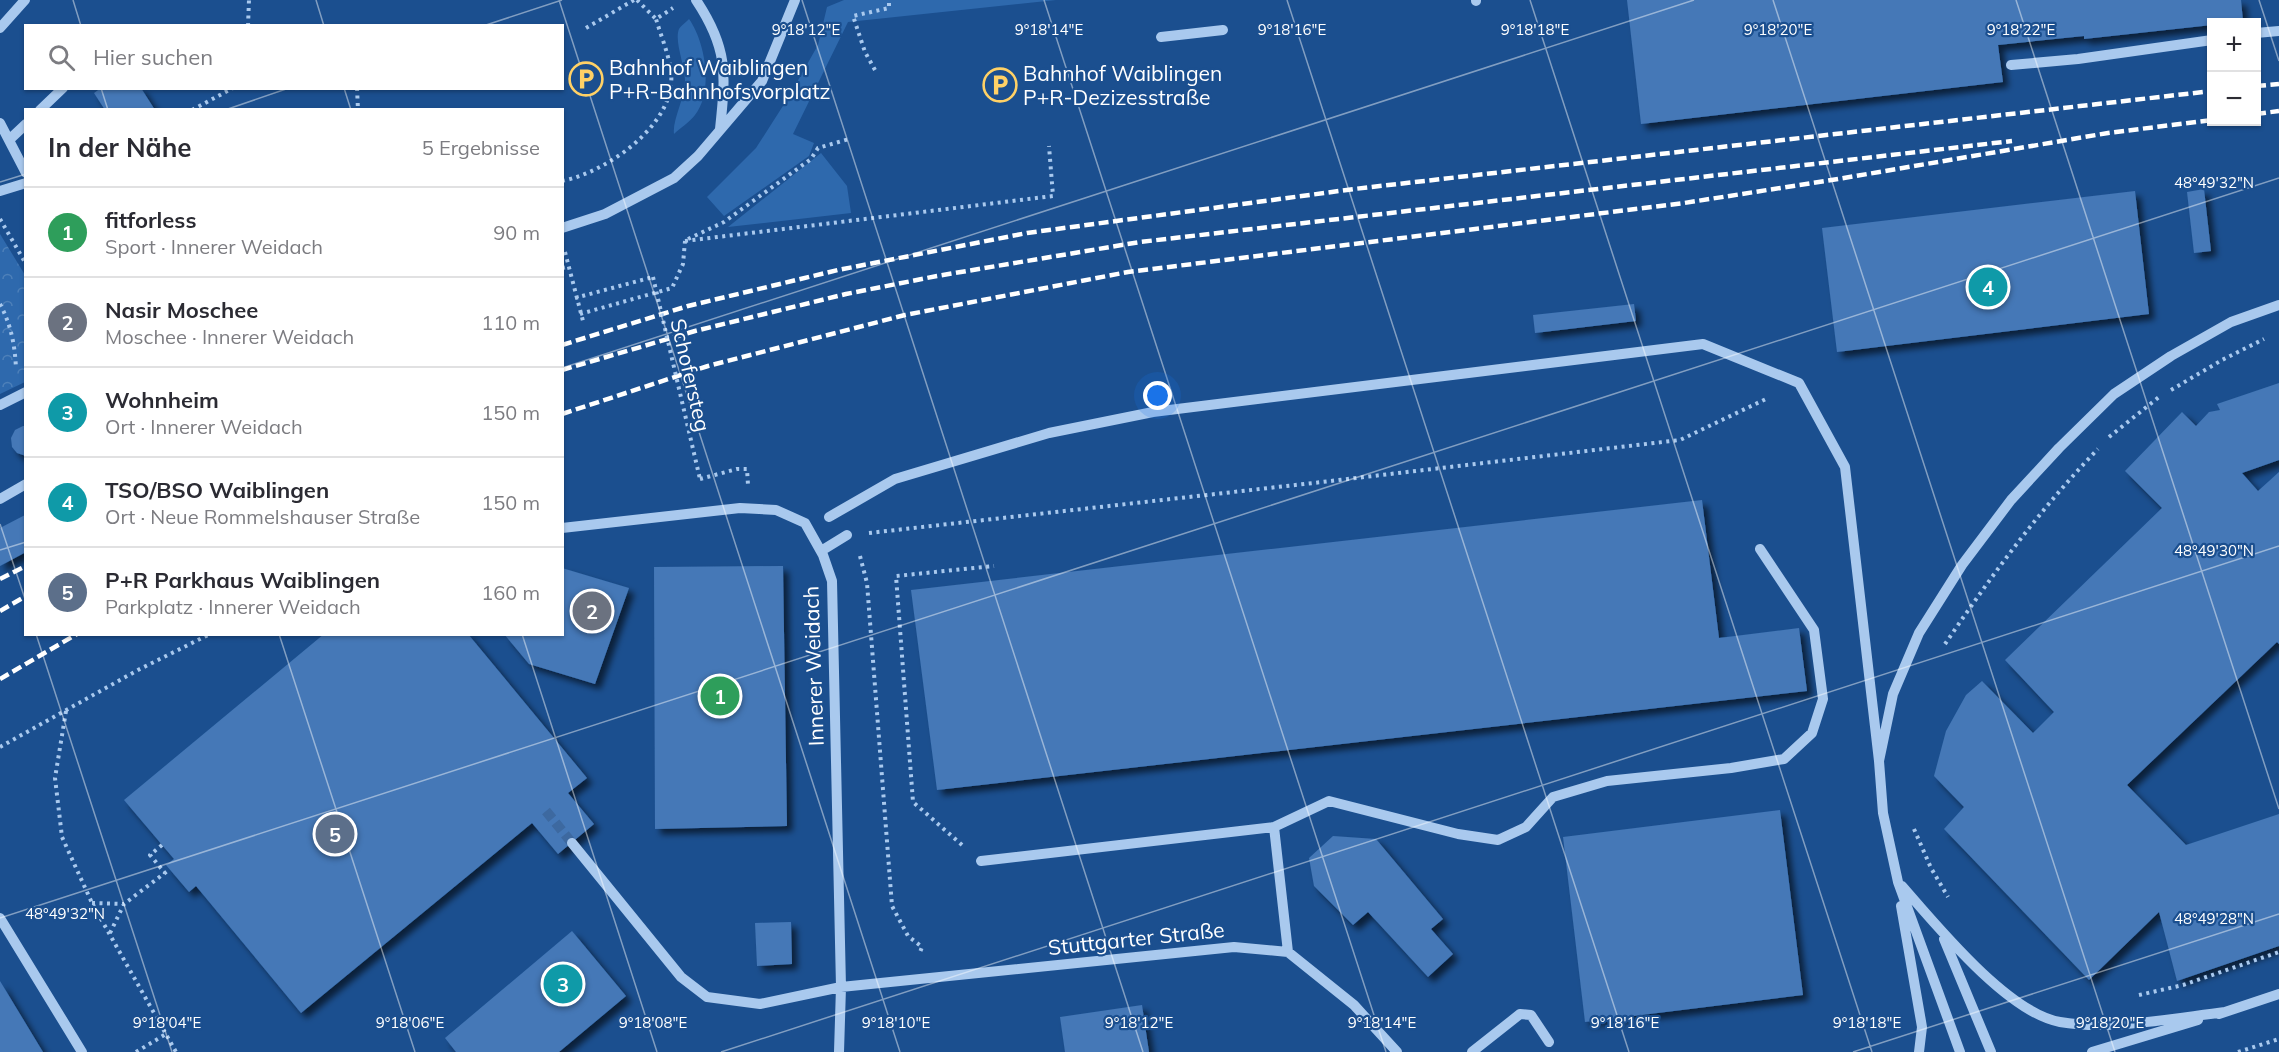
<!DOCTYPE html>
<html lang="de">
<meta charset="utf-8">
<style>
body{margin:0;font-family:Mulish,sans-serif;background:#f7f7f7;color:#2b2b33}
.controls{position:absolute;right:18px;top:18px;display:grid;overflow:hidden;border-radius:0px;box-shadow:0 2px 4px #0004}
.controls button{width:54px;height:54px;display:grid;place-items:center;padding:0;border:0;border-bottom:2px solid #e1e1e2;background:#fff;color:#2b2b33;font:30px sans-serif}
.you{position:absolute;left:1158px;top:396px;width:21px;height:21px;margin:-15px;border:4px solid #fff;border-radius:50%;background:#1a73e8;box-shadow:0 0 0 9px #1a73e833}
.badge{display:grid;place-items:center;width:39px;height:39px;border-radius:50%;background:#8a764a;color:#fff;font-size:20px;font-weight:700}
.pin{position:absolute;translate:-50% -50%;border:3px solid #fff;box-shadow:0 2px 6px #0006}
.list{margin:0;padding:0;list-style:none}
h2{display:flex;justify-content:space-between;align-items:center;height:78px;margin:0;padding:0 24px;font-size:26px}
h2 small{font-size:20px;font-weight:400;color:#7c7c81}
.list li{display:grid;grid-template-columns:39px 1fr auto;gap:18px;align-items:center;box-sizing:border-box;height:90px;padding:0 24px;border-top:2px solid #e1e1e2}
.list b{display:block;font-size:22px;white-space:nowrap}
.list p{margin:0;font-size:20px;white-space:nowrap;color:#7c7c81}
.list em{font-size:20px;font-style:normal;color:#7c7c81}
.icon{flex:none;width:33px;height:33px;fill:none;stroke:currentColor;stroke-width:2;stroke-linecap:round;stroke-linejoin:round}
.map{position:relative;flex:none;width:2279px;height:1052px;overflow:hidden}
.search{position:absolute;background:#fff;box-shadow:0 2px 4px #0004;left:24px;top:24px;width:540px;height:66px;display:flex;align-items:center;gap:15px;box-sizing:border-box;padding:0 21px;border-radius:0px;color:#7c7c81;font-size:22px}
.panel{position:absolute;background:#fff;box-shadow:0 2px 4px #0004;left:24px;top:108px;width:540px;height:528px;border-radius:0px}
.map>svg:first-child{display:block}
.grass{fill:#2e69ad}
.forest{fill:url(#forest-crowns)}
.building{fill:#4478b7;filter:url(#shadow)}
.lines{fill:none;stroke-linecap:round;stroke-linejoin:round}
.minor-tunnel{stroke:#3d69a0;stroke-width:10;stroke-dasharray:10 5;stroke-linecap:butt}
.path{stroke:#a9c9ee;stroke-width:4;stroke-dasharray:3 4.5;stroke-linecap:butt}
.minor{stroke:#a9c9ee;stroke-width:10}
.rail{stroke:#fff;stroke-width:4.5;stroke-dasharray:10 4.5;stroke-linecap:butt}
.path-bridge{stroke:#a9c9ee;stroke-width:4;stroke-dasharray:3 4.5;stroke-linecap:butt}
.ticks{fill:none;stroke:#fff;stroke-width:1.5;stroke-opacity:0.45}
.labels{text-anchor:middle;dominant-baseline:central;stroke-width:4.5;stroke-linejoin:round;paint-order:stroke}
.poi-label{font-size:21px;fill:#fff;stroke:#1b4f8f;text-anchor:start}
.street-label{font-size:21px;fill:#fff;stroke:#1b4f8f}
.ticks-label{font-size:15px;text-anchor:middle;fill:#fff;stroke:#1b4f8f;stroke-width:4.5;stroke-linejoin:round;paint-order:stroke}
</style>
<div class="map">
<svg width="2279" height="1052" viewBox="0 0 2279 1052">
<defs>
<pattern id="forest-crowns" width="20" height="18" patternUnits="userSpaceOnUse" patternTransform="scale(1.5)"><rect width="20" height="18" fill="#2e69ad"/><path d="M2 6a3 3 0 1 1 6 0M12 15a3 3 0 1 1 6 0" fill="none" stroke="#4d80b9"/></pattern>
<filter id="shadow"><feDropShadow dx="5.5" dy="5.5" stdDeviation="3" flood-color="#0009"/></filter>
</defs>
<rect width="100%" height="100%" fill="#1b4f8f"/>
<!-- grass -->
<path class="grass" d="M844 0H1056L848 22 793 134 814 143 809 156 724 216 707 197 756 148 788 98 818 45 827 7Z
M689 19C705 41 714 91 695 115 690 122 680 128 674 134 672 120 685 99 685 80 685 66 674 41 679 29 681 26 686 22 689 19Z
M821 153 847 186 851 213 728 227Z"/>
<!-- forest -->
<path class="forest" d="M0 234 25 275V382L0 394Z"/>
<!-- building -->
<path class="building" d="M1627 0H2241L2243 21 2212 22V25L2084 39V36L1998 45 2003 82 1641 124Z
M101 88H141L155 110H105L94 93Z
M2204 189 2211 251 2194 253 2187 192Z
M2135 191 2149 314 1837 352 1822 228Z
M1634 304 1636 321 1535 333 1533 315Z
M2279 383V460L2242 473 2258 491 2279 472V644L2277 642 2127 785 2186 845 2279 814V946L2177 981 2159 912 2089 980 1944 829 1964 807 1934 776 1946 731 1966 695 1982 681 2033 733 2054 712 2005 660 2162 508 2125 471 2182 412 2196 426 2209 412 2220 410 2217 404Z
M23 426H26V456L17 453 12 447 11 438 15 430Z
M1702 500 1719 638 1799 628 1807 691 937 790 911 590Z
M25 515 26 552 0 566V528Z
M783 566 787 826 655 829 654 567Z
M562 568 629 588 595 684 529 664 504 634H562Z
M324 634H468L587 778 568 793 594 824 558 854 532 823 301 1013 196 886 189 892 166 865 174 859 124 800Z
M1780 810 1803 995 1585 1022 1563 837Z
M1333 836 1376 839 1443 919 1431 929 1453 954 1428 977 1368 912 1353 925 1314 886 1309 858Z
M791 922 792 964 757 966 755 923Z
M572 931 626 996 559 1052H456L445 1038Z
M0 981 43 1052H0Z
M1142 1005 1149 1052H1065L1060 1017Z"/>
<g class="lines">
<!-- minor-tunnel -->
<path class="minor-tunnel" d="M546 811 572 843"/>
<!-- path -->
<path class="path" d="M637 0 656 19 673 8
M248 26 249 0
M586 28 634 0
M875 70 865 52 853 16 889 8V0
M357 88 358 110
M192 110 233 88
M562 181C607 172 677 124 671 72 669 55 661 36 656 19
M0 219 26 264
M688 239 724 222 811 159 818 148 849 139
M685 241 1053 196 1049 146
M565 252 583 321
M562 268 568 267
M575 298 653 277
M0 304C11 325 15 345 16 369
M580 314 672 288 683 264 685 241
M2171 390 2222 360 2264 339
M2109 437 2159 397
M700 479 737 469H747L748 485
M869 533 1322 482 1680 440 1768 398
M860 556 867 583 892 906 908 936 922 947 919 955
M1945 644C1992 575 2040 509 2098 449
M66 711 55 778 62 837 92 903 176 1052
M0 747 138 670 210 634
M1914 829 1931 868 1948 897
M162 845 150 855 165 873
M962 845 913 802 896 576 994 566
M92 903 124 904
M110 933 124 904 170 869
M2139 995 2183 985 2279 952
M136 1052 166 1034
M2238 1052 2279 1039"/>
<!-- minor -->
<path class="minor" d="M696 0C728 48 726 73 720 129
M1476 0V1
M0 28 25 0
M2256 33 2279 31
M1161 37 1223 30
M2011 65 2078 59 2212 40
M40 110 63 88
M0 123 26 173
M9 140 26 124
M0 191 26 183
M562 228 605 214 674 178 698 156 762 81 795 0
M0 405 26 392
M0 499 26 484
M829 517 895 479 1049 433 1153 412 1703 344 1799 383 1845 467 1879 761
M562 528 740 508 776 510 805 523 823 555 832 581 841 987 839 1052
M821 551 847 535
M572 843 681 977 707 997 760 1004 841 987 1234 947 1288 952 1354 1005 1397 1052
M981 861 1274 827
M1902 886C1937 926 2008 1013 2060 1022 2110 1031 2175 1018 2225 1012
M1901 906 1922 1027 1919 1052
M0 918 82 1052
M1944 939 1991 1052
M1288 952 1274 827 1329 801 1458 834 1498 840 1526 827 1553 797 1607 781 1731 768 1784 759 1812 733 1823 699 1814 630 1760 549
M2219 1014 2279 994
M1472 1052 1520 1014 1531 1015 1549 1042
M1960 1052 1898 882 1883 813 1879 761 1893 694 1919 633 1962 565 2011 500 2059 448 2114 394 2171 356 2231 322 2279 305
M2092 1052 2198 1020"/>
<!-- rail -->
<path class="rail" d="M2256 86 2279 84
M2256 114 2279 111
M562 345 688 306 838 270 1027 233 1354 189 2212 91
M562 370 695 331 846 294 937 276 1140 242 2012 141
M562 414 708 366 905 315 1128 272 1684 203 1838 179 2108 133 2212 120
M0 579 26 566
M0 611 26 596
M0 679 77 634"/>
<!-- path-bridge -->
<path class="path-bridge" d="M653 277 700 479"/>
</g>
<!-- ticks -->
<path class="ticks" d="M73 0 81 26M316 0 324 26M559 0 900 1052M802 0 1143 1052M1044 0 1386 1052M1287 0 1629 1052M1530 0 1872 1052M1773 0 2115 1052M2016 0 2279 809M2259 0 2279 61M483 26 562 0M101 88 108 110M344 88 351 110M225 110 289 88M0 182 26 174M562 368 1694 0M0 524 26 602M0 550 26 542M36 634 172 1052M279 634 415 1052M522 634 657 1052M0 918 2279 178M721 1052 2279 546M1853 1052 2279 914"/>
<!-- icons -->
<defs>
<symbol id="parking-ring" viewBox="-11 -11 22 22"><circle r="9.5" fill="#1b4f8f" stroke="#ffd166" stroke-width="1.5"/><path d="M-3.5-5.5H1a3.5 3.5 0 0 1 0 7H-1V5.5H-3.5ZM-1-3.4V-.6H.8a1.4 1.4 0 0 0 0-2.8Z" fill="#ffd166"/></symbol>
</defs>
<g fill-rule="evenodd">
<use href="#parking-ring" x="567" y="60" width="38" height="38"/>
<use href="#parking-ring" x="981" y="66" width="38" height="38"/>
</g>
<g class="labels">
<!-- poi labels -->
<g class="poi-label">
<text x="609" y="67">Bahnhof Waiblingen<tspan x="609" dy="24">P+R-Bahnhofsvorplatz</tspan></text>
<text x="1023" y="73">Bahnhof Waiblingen<tspan x="1023" dy="24">P+R-Dezizesstraße</tspan></text>
</g>
<!-- street labels -->
<g class="street-label">
<text transform="translate(691 375) rotate(77)">Schofersteg</text>
<text transform="translate(813 666) rotate(-92)">Innerer Weidach</text>
<text transform="translate(1136 938) rotate(-6)">Stuttgarter Straße</text>
</g>
</g>
<g class="ticks-label">
<text x="806" y="35">9°18'12"E</text>
<text x="1049" y="35">9°18'14"E</text>
<text x="1292" y="35">9°18'16"E</text>
<text x="1535" y="35">9°18'18"E</text>
<text x="1778" y="35">9°18'20"E</text>
<text x="2021" y="35">9°18'22"E</text>
<text x="2214" y="188">48°49'32"N</text>
<text x="2214" y="556">48°49'30"N</text>
<text x="65" y="919">48°49'32"N</text>
<text x="2214" y="924">48°49'28"N</text>
<text x="167" y="1028">9°18'04"E</text>
<text x="410" y="1028">9°18'06"E</text>
<text x="653" y="1028">9°18'08"E</text>
<text x="896" y="1028">9°18'10"E</text>
<text x="1139" y="1028">9°18'12"E</text>
<text x="1382" y="1028">9°18'14"E</text>
<text x="1625" y="1028">9°18'16"E</text>
<text x="1867" y="1028">9°18'18"E</text>
<text x="2110" y="1028">9°18'20"E</text>
</g>
</svg>
<div class="controls">
<button>+</button>
<button>−</button>
</div>
<div class="you"></div>
<div class="pin badge" style="left:720px;top:696px;background:#2e9e5b">1</div>
<div class="pin badge" style="left:592px;top:611px;background:#6b7280">2</div>
<div class="pin badge" style="left:563px;top:984px;background:#0f9aa8">3</div>
<div class="pin badge" style="left:1988px;top:287px;background:#0f9aa8">4</div>
<div class="pin badge" style="left:335px;top:834px;background:#5c6f8a">5</div>
<div class="search"><svg class="icon" aria-label="search" viewBox="0 0 24 24"><circle cx="10" cy="10" r="6"/><path d="M15 15l6 6"/></svg>Hier suchen</div>
<section class="panel">
<h2>In der Nähe<small>5 Ergebnisse</small></h2>
<ul class="list">
<li><span class="badge" style="background:#2e9e5b">1</span><div><b>fitforless</b><p>Sport · Innerer Weidach</p></div><em>90 m</em></li>
<li><span class="badge" style="background:#6b7280">2</span><div><b>Nasir Moschee</b><p>Moschee · Innerer Weidach</p></div><em>110 m</em></li>
<li><span class="badge" style="background:#0f9aa8">3</span><div><b>Wohnheim</b><p>Ort · Innerer Weidach</p></div><em>150 m</em></li>
<li><span class="badge" style="background:#0f9aa8">4</span><div><b>TSO/BSO Waiblingen</b><p>Ort · Neue Rommelshauser Straße</p></div><em>150 m</em></li>
<li><span class="badge" style="background:#5c6f8a">5</span><div><b>P+R Parkhaus Waiblingen</b><p>Parkplatz · Innerer Weidach</p></div><em>160 m</em></li>
</ul>
</section>
</div>
